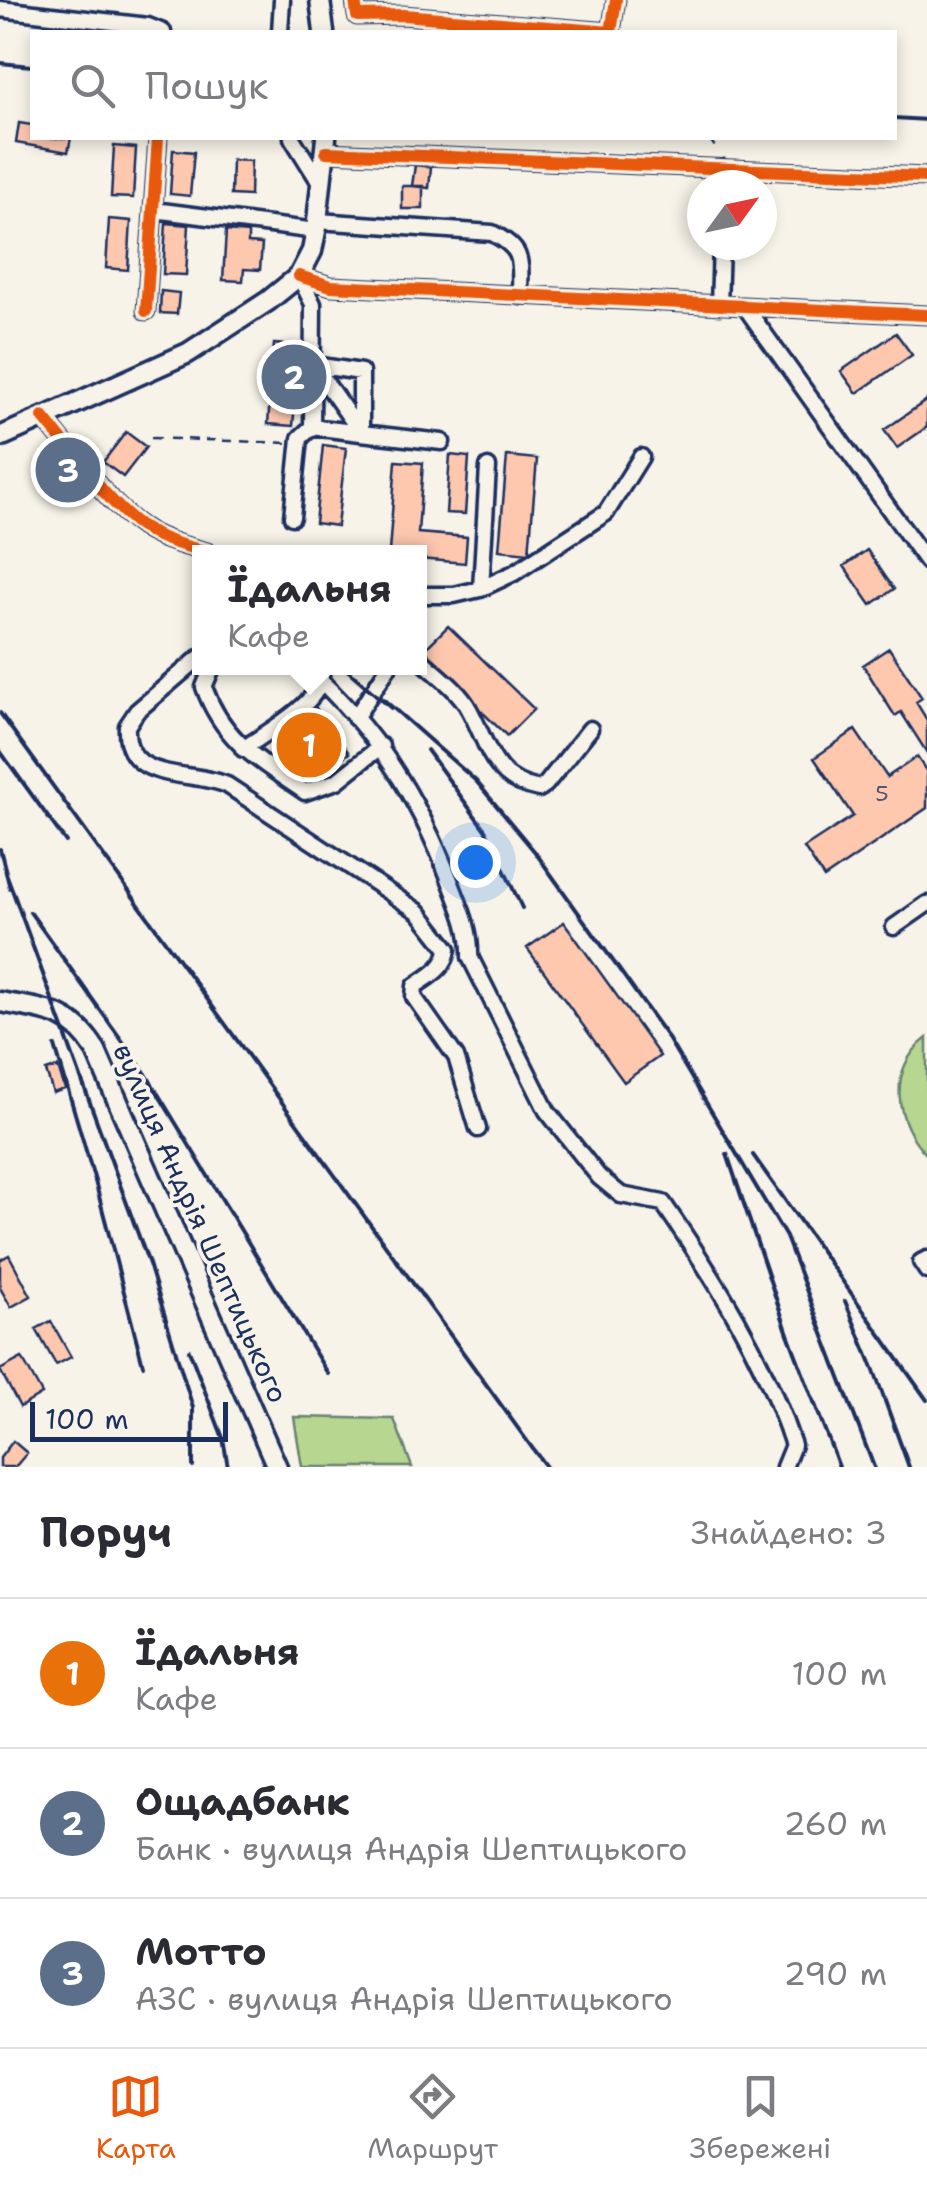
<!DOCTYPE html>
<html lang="uk">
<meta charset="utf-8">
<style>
body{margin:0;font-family:"Shantell Sans",sans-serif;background:#f7f7f7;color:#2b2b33}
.compass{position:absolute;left:687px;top:170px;width:90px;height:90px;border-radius:50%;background:#fff;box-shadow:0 5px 15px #0003;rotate:57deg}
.scale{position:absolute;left:30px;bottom:25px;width:198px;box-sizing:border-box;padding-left:10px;border:5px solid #1b2f5e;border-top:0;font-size:28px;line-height:35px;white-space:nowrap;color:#1b2f5e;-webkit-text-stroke:8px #f7f3e8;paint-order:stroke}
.you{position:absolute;left:475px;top:862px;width:35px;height:35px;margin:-25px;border:8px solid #fff;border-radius:50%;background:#1a73e8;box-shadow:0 0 0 15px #1a73e833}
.badge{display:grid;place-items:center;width:65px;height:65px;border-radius:50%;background:#ea580c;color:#fff;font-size:32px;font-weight:700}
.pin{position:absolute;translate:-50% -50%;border:5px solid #fff;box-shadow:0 2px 10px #0006}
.popup{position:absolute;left:192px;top:545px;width:235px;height:130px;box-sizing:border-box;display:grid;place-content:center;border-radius:0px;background:#fff;filter:drop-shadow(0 2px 8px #0005);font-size:32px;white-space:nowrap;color:#7c7c81}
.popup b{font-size:38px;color:#2b2b33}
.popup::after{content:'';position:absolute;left:50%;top:100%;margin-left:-20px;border:20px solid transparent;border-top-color:#fff}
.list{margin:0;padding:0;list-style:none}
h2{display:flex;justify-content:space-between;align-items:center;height:130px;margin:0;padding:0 40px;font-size:42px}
h2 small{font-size:32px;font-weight:400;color:#7c7c81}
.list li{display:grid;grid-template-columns:65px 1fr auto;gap:30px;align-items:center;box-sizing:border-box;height:150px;padding:0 40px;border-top:2px solid #e1e1e2}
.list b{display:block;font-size:38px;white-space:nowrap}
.list p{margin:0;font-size:32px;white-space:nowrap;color:#7c7c81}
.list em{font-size:32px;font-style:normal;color:#7c7c81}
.icon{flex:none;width:55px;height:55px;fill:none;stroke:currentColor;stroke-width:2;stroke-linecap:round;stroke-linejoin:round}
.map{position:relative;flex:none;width:927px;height:1467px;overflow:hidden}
.search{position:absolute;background:#fff;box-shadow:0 5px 15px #0003;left:30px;right:30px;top:30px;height:110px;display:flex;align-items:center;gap:25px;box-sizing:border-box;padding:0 35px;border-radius:0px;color:#7c7c81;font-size:38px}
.sheet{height:580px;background:#fff}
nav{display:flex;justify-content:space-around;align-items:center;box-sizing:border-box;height:140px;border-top:2px solid #e1e1e2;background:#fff;font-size:28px;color:#7c7c81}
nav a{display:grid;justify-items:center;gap:5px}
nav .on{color:#ea580c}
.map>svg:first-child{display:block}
.green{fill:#b7d68f;stroke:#698276;stroke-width:2.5}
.building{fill:#fec8af;stroke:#1b2f5e;stroke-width:2.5}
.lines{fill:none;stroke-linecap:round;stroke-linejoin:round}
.minor-casing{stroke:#1b2f5e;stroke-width:21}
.major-casing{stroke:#1b2f5e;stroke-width:25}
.path{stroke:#1b2f5e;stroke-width:2.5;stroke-dasharray:10 8;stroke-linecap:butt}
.minor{stroke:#f7f3e8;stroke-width:14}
.major{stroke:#f7f3e8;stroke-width:18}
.rail{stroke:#1b2f5e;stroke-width:4}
.cycleway-casing{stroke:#f7f3e8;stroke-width:19}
.cycleway{stroke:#e8590c;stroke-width:12}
.labels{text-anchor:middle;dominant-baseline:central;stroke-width:8;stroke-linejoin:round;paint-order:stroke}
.number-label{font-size:22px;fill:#545572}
.street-label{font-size:28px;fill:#1b2f5e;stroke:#f7f3e8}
</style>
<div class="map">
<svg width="927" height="1467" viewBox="0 0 927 1467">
<rect width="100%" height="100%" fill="#f7f3e8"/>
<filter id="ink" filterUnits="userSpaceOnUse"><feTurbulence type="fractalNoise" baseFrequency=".01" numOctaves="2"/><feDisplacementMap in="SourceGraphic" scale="20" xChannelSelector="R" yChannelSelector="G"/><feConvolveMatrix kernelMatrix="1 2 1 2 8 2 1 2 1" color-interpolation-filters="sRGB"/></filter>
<g filter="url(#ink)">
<!-- green -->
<path class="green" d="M927 1038V1155C894 1122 887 1068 927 1038Z
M294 1417 394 1419 412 1467H302Z"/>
<!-- building -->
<path class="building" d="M19 123 32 125V138H71L68 152 16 143Z
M114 146 136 148 133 198 111 197Z
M173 150 194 152 190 196 170 194Z
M232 160 251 161 250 196 231 195Z
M415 165 431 167 429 188 412 186Z
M402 186H423V209H402Z
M109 219 131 221 128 270 106 268Z
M166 223 189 225 186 275 163 274Z
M226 231 248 233V243L262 244 260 270 244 269 243 281 223 280Z
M161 291 179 293 177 314 160 313Z
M896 333 912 355 857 393 841 371Z
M274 344 300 346 293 426 268 424Z
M927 400V427L897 448 884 430Z
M126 432 146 447 123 477 103 462Z
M323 445 346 448 337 526 315 523Z
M450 455 469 457 465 514 446 513Z
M507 456 537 459 529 553 499 550Z
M396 461 423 463 418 533 467 537 465 563 419 559V552H389Z
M867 550 894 589 871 605 844 566Z
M448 626 534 709 507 736 421 653Z
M889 648 922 698 916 702 927 720V753L901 712 895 716 863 665Z
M313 704 349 753 304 785 269 736Z
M855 730 887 777 917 757 927 772V808L824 878 804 848 853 816 814 758Z
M564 922 660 1056 624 1082 527 948Z
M58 1067 65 1089 53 1093 46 1071Z
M9 1255 31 1296 11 1307 0 1288V1260Z
M51 1321 71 1357 56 1365 36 1329Z
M22 1358 42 1394 20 1407 0 1370Z
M13 1441 27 1453 15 1467H0V1458Z"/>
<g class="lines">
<defs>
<path id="minor" d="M355 0 357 16 403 15 611 32 616 0
M0 9 148 26 163 32
M280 32 282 0
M292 138 322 186
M326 152 927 177
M723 185 724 168
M154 210 316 231
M318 221 492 233C526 250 520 262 520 296
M299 276 331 286 927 315
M719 306 721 245
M746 308 927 562
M146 311 158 138
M314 366 361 433 442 442
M43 417C71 450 108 504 142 527 161 540 185 546 207 552
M312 427 361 433V372L314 365
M292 517 300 438 312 427 313 304 299 276
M481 589 488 467
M419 595H454L480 589 514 573 606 513 641 457
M199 658 137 711 127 726C124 785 192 769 227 785L419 912 448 949C446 968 429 976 415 986L414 997 456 1057 478 1129
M419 658C435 673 459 690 469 709 489 745 491 780 539 789L546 784 590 729
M212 668 204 687C223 741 260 761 305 792L337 781 381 746
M307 668C376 730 418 797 451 883 461 909 471 930 470 957L547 1111 599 1177 621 1195 663 1203C716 1280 764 1356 793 1445L784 1467
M355 718 388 668
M243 749C265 733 324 702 321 673
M894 927 927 904
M927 1259 921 1262 927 1271"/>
<path id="major" d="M320 0 324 32
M0 437 188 353 268 301 299 276 312 251 316 231 326 138
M0 1002C42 1010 70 1009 95 1049L277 1467"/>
</defs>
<!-- minor casing -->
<use href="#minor" class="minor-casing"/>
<!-- major casing -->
<use href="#major" class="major-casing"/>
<!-- path -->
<path class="path" d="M709 138 719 153
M151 438 288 443"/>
<!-- minor -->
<use href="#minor" class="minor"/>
<!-- major -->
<use href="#major" class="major"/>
<!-- rail -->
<path class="rail" d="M0 63 32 66
M894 118 927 120
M345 668 391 708
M383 699 476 781 535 852 666 1035 786 1237 874 1467
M0 713 546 1467
M427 750 486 831 522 908
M0 751 66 842
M0 849 10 888
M6 873 149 1264 193 1408V1467
M30 912 146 1074 328 1374
M55 1046 95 1181 143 1365
M727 1154 788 1334 839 1467
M753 1155 927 1400
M845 1301 873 1368 909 1467
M189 1350 223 1438 228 1467"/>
<defs>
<path id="cycleway" d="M355 0 357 16 403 15 611 32 616 0
M326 152 927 177
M299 276 331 286 927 315
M146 311 158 138
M43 417C71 450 108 504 142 527 161 540 185 546 207 552"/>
</defs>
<!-- cycleway casing -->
<use href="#cycleway" class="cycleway-casing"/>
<!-- cycleway -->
<use href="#cycleway" class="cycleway"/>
</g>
</g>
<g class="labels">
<!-- number labels -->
<g class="number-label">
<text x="882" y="793">5</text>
</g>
<!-- street labels -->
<g class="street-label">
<text transform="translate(201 1223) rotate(66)">вулиця Андрія Шептицького</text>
</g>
</g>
</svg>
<svg class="compass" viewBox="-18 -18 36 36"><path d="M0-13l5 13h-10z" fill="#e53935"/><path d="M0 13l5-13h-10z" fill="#7c7c81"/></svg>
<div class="scale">100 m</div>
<div class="you"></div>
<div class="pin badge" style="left:309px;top:745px;background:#e8710a">1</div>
<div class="popup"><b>Їдальня</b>Кафе</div>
<div class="pin badge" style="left:294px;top:377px;background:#5c6f8a">2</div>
<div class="pin badge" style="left:68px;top:470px;background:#5c6f8a">3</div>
<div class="search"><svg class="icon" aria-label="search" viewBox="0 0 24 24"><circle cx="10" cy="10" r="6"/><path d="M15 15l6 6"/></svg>Пошук</div>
</div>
<section class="sheet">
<h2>Поруч<small>Знайдено: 3</small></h2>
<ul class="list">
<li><span class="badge" style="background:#e8710a">1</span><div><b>Їдальня</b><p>Кафе</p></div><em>100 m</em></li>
<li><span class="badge" style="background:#5c6f8a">2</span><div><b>Ощадбанк</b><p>Банк · вулиця Андрія Шептицького</p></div><em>260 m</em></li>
<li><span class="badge" style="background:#5c6f8a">3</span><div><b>Мотто</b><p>АЗС · вулиця Андрія Шептицького</p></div><em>290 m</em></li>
</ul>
</section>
<nav>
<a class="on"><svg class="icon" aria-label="map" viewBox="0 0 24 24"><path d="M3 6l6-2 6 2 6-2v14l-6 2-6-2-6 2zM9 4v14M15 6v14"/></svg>Карта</a>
<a><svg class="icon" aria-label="directions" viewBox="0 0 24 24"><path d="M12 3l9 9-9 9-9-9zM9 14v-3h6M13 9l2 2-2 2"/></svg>Маршрут</a>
<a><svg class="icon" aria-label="saved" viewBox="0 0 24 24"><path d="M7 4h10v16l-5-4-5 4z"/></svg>Збережені</a>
</nav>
